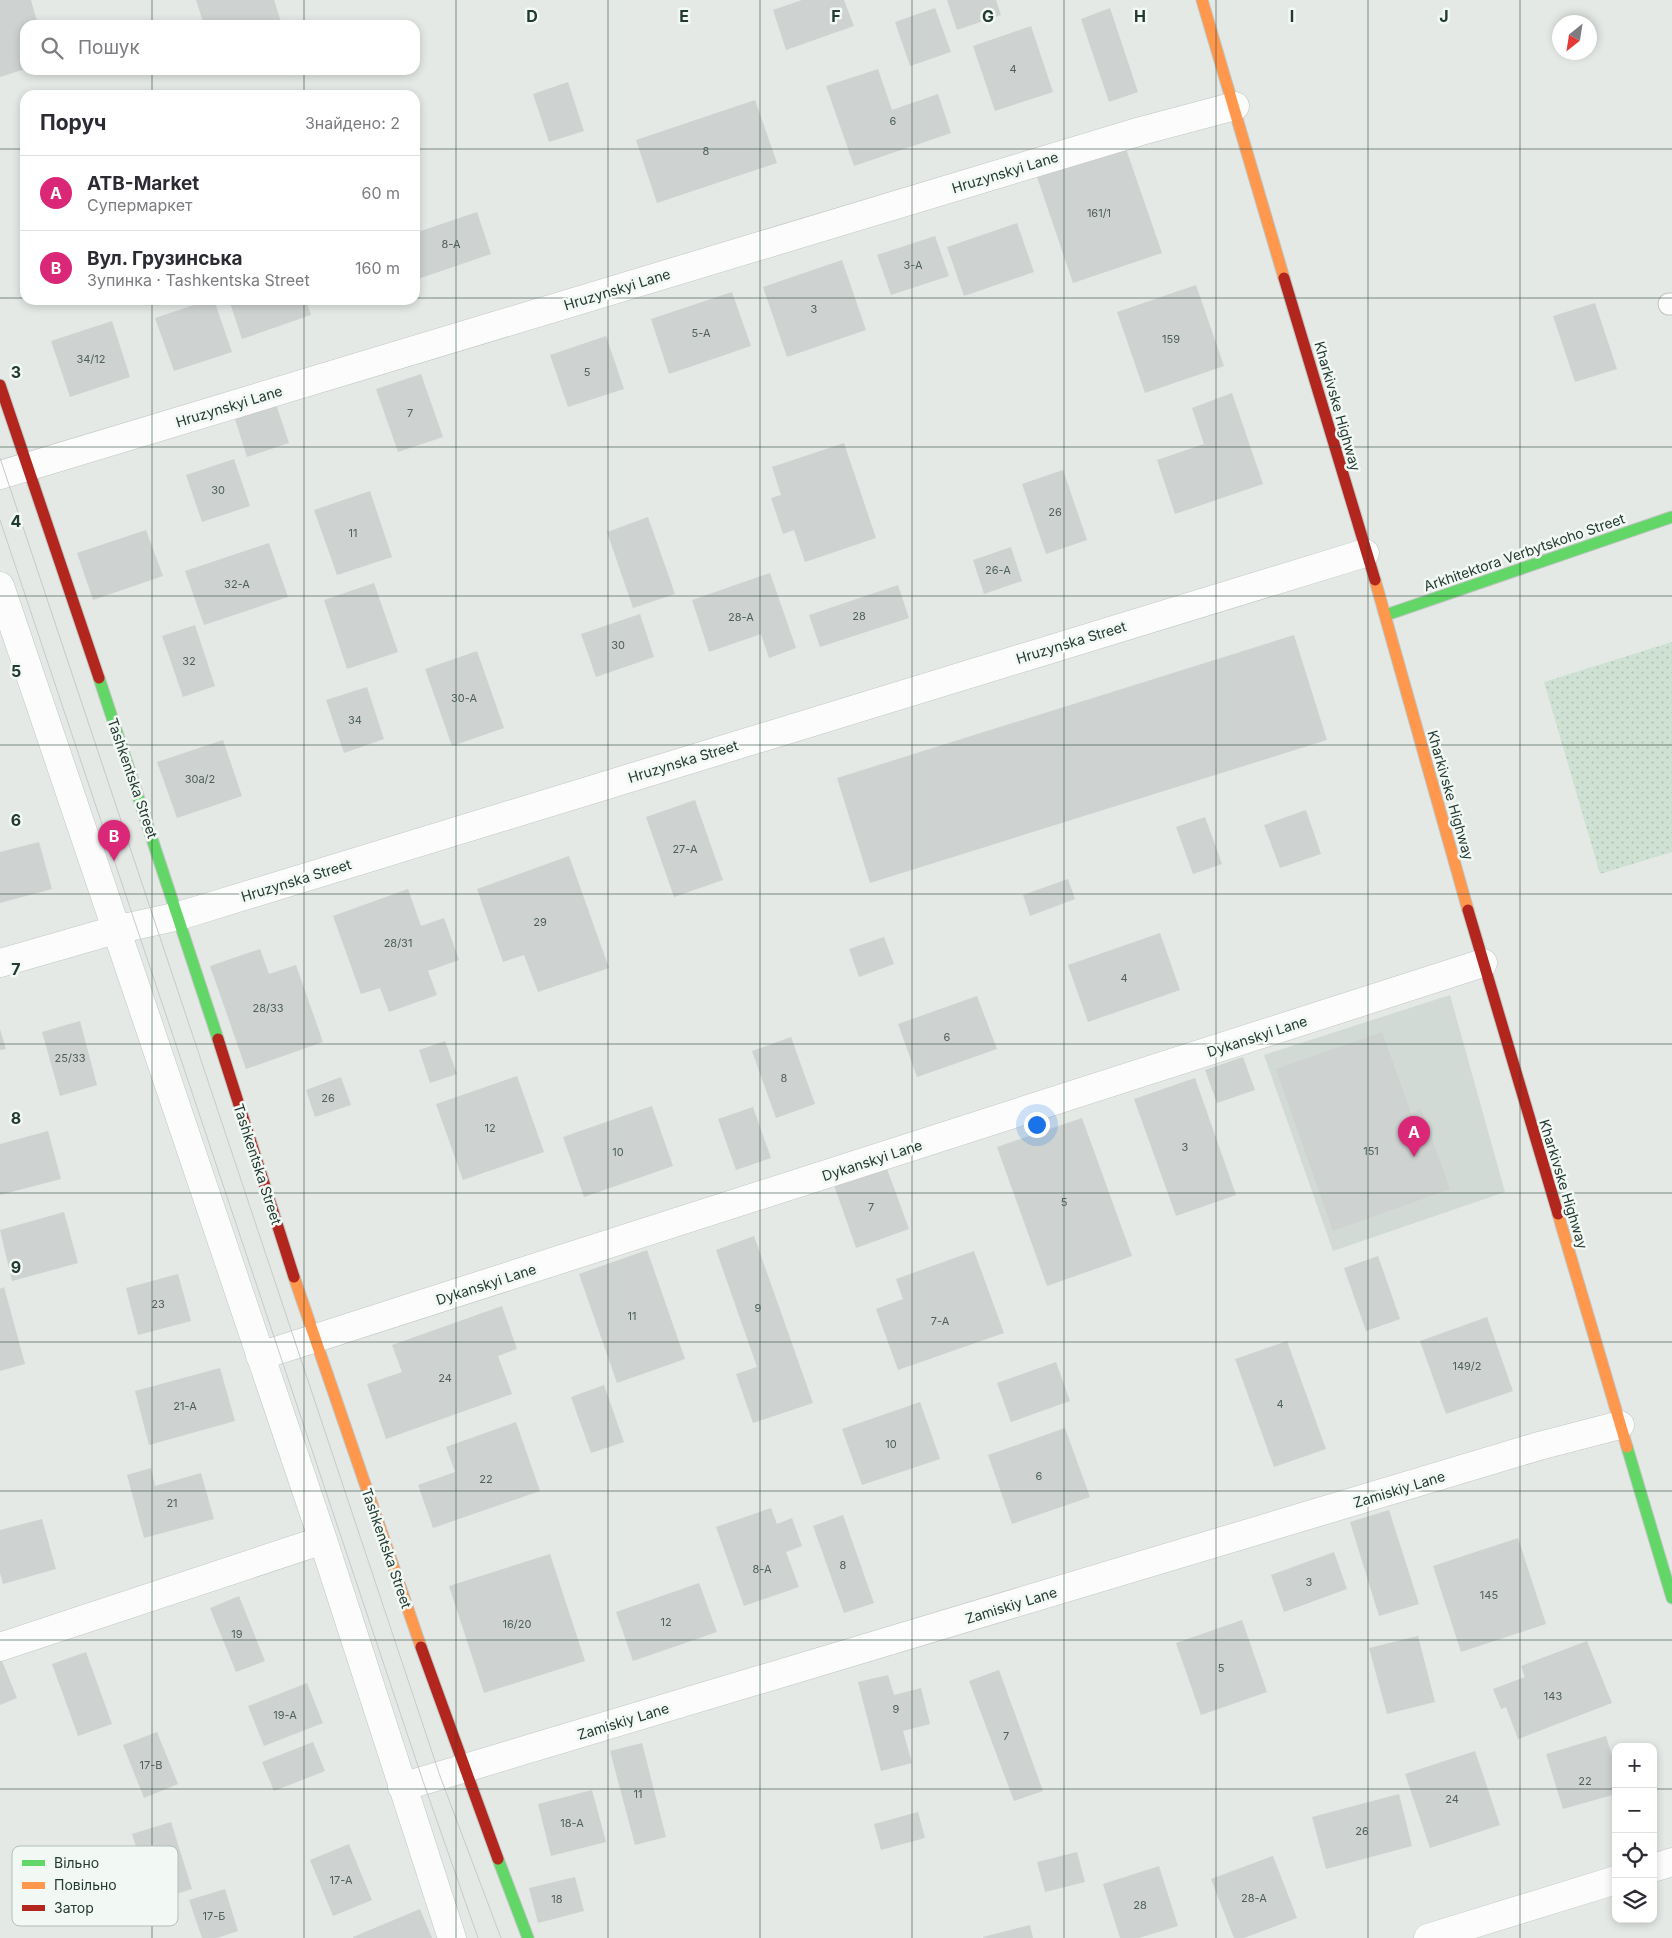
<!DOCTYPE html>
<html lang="uk">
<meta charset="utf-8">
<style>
body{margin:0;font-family:Inter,sans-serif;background:#f7f7f7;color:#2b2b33}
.controls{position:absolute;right:15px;bottom:15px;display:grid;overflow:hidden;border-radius:10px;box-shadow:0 2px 8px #0003}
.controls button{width:45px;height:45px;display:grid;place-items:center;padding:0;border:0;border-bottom:1px solid #e1e1e2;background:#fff;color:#2b2b33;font:25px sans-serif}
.compass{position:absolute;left:1552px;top:15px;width:45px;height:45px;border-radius:50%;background:#fff;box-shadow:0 2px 8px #0003;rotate:210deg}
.you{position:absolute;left:1036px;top:1124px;width:18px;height:18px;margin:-12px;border:4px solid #fff;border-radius:50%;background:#1a73e8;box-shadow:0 0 0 8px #1a73e833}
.badge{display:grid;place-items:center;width:32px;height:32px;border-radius:50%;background:#db2777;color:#fff;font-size:16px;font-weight:700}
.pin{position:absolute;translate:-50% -41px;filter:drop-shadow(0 1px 2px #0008)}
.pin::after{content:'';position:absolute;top:26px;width:18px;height:15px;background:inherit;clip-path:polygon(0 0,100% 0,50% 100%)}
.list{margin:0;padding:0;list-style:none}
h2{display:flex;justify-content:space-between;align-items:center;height:65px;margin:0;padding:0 20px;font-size:21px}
h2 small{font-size:16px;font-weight:400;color:#7c7c81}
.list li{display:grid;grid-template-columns:32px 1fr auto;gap:15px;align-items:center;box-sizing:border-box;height:75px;padding:0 20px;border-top:1px solid #e1e1e2}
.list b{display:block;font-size:19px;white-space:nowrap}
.list p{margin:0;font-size:16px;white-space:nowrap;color:#7c7c81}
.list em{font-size:16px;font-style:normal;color:#7c7c81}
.icon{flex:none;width:28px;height:28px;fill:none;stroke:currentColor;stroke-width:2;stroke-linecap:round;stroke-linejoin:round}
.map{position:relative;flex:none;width:1672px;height:1938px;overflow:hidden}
.search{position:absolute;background:#fff;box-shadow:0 2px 8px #0003;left:20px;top:20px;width:400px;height:55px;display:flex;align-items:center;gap:12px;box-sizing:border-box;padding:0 18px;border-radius:15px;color:#7c7c81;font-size:19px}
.panel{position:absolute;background:#fff;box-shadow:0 2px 8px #0003;left:20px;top:90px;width:400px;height:215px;border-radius:15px}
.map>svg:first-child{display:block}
.built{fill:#d2dad6}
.park{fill:url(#park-dots)}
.building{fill:#ced2d0}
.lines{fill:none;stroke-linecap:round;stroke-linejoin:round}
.lane-casing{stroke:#c1c6c3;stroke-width:23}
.street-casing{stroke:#c1c6c3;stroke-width:29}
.fast-casing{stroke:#c0c6c3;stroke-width:13}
.slow-casing{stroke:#c0c6c3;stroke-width:13}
.jam-casing{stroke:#c0c6c3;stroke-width:13}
.lane{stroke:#fbfcfb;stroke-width:21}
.street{stroke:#fbfcfb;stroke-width:28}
.fast{stroke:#63d668;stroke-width:11}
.slow{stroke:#ff974d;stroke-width:11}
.jam{stroke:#b3261e;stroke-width:11}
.tram{stroke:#c7cac9;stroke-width:1}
.grid{fill:none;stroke:#233a32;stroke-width:1;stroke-opacity:0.55}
.labels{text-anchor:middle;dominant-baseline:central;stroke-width:5;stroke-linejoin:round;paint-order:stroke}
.number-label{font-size:11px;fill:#4e605a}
.street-label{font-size:14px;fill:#233a32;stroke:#f2f8f4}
.key{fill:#f2f8f4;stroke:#b4bfba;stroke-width:1}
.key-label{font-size:14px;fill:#233a32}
.grid-label{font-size:16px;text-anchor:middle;font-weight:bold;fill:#233a32;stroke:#f2f8f4;stroke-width:5;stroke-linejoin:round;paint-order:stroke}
</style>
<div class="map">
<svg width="1672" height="1938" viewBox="0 0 1672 1938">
<defs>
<pattern id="park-dots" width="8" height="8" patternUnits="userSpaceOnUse" patternTransform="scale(1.25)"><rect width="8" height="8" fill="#cfe1d2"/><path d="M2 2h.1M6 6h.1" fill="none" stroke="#b1c2b5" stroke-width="1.8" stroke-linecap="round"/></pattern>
</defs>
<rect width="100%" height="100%" fill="#e4e9e6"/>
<!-- built -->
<path class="built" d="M1450 995 1505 1192 1333 1251 1264 1055Z"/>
<!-- park -->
<path class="park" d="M1672 642V852L1600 874 1544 682Z"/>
<!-- building -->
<path class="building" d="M0 0H31L38 25H25V69L0 77Z
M196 0H274L282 25H204Z
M802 0H844L854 26 786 50 773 10Z
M947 0H996L1001 15 957 30Z
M935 8 951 52 910 66 895 22Z
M1110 8 1138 92 1109 102 1081 19Z
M1031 26 1053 92 995 111 973 46Z
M878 69 892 110 938 94 951 133 854 166 826 86Z
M568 82 584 131 549 142 533 94Z
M755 100 777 163 657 203 636 140Z
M1124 143 1162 253 1073 283 1036 174Z
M477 212 491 254 415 280V233Z
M1017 223 1034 272 964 296 947 247Z
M935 236 949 276 891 295 877 255Z
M842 260 866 330 787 357 763 287Z
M1196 285 1224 366 1145 393 1117 312Z
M732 292 751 346 669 374 651 319Z
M209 300H214L232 352 174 371 155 318Z
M229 300H306L311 315 242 339Z
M1595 303 1617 369 1575 382 1553 316Z
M112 321 130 377 70 397 51 341Z
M606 336 624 389 568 407 550 355Z
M421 374 443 437 398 452 376 389Z
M1232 393 1263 484 1175 514 1157 460 1204 444 1192 408Z
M276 404 289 443 247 457 235 419Z
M844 443 876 538 805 562 794 530 783 534 771 498 781 495 772 467Z
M234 459 250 506 202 522 186 475Z
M1063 470 1087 540 1046 554 1022 484Z
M370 491 392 557 337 575 314 510Z
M648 517 675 594 633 608 607 532Z
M146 530 163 576 93 600 77 553Z
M269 543 288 597 204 625 185 571Z
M1011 547 1022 581 984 594 973 560Z
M770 573 796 648 769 658 761 634 709 652 692 600Z
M374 583 398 652 347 669 324 600Z
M898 585 909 618 820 647 809 615Z
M640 614 654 657 596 677 581 634Z
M195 625 215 686 183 697 162 636Z
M1294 635 1327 740 870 883 837 778Z
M477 651 504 728 452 746 425 669Z
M367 687 384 739 344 753 326 700Z
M223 740 242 796 177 818 157 762Z
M695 800 723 880 674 897 646 817Z
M1306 810 1321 854 1280 868 1264 825Z
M1205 817 1222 864 1193 874 1176 827Z
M39 842 52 889 0 903V852Z
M569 856 609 968 538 992 524 955 503 962 477 889Z
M1068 879 1075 899 1030 916 1023 895Z
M408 889 421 926 444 918 459 960 428 971 437 995 389 1012 380 988 361 994 333 916Z
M1160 933 1180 990 1088 1022 1068 965Z
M884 937 894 964 859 977 849 949Z
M260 949 269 974 296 965 323 1042 246 1069 210 966Z
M977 996 997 1049 917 1077 898 1024Z
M80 1021 97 1085 60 1096 42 1032Z
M0 1029 6 1049 0 1050Z
M1382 1032 1411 1113 1421 1109 1450 1189 1333 1231 1276 1069Z
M791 1037 815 1104 776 1118 752 1051Z
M445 1041 457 1074 430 1083 419 1050Z
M1243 1057 1255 1090 1217 1103 1205 1070Z
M517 1076 544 1152 463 1180 436 1104Z
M341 1077 351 1105 315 1117 306 1090Z
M1195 1078 1236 1195 1176 1216 1134 1099Z
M652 1106 673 1166 584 1197 563 1137Z
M753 1107 771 1158 736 1170 718 1119Z
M1082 1118 1132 1256 1047 1286 997 1147Z
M48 1131 61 1179 0 1195V1144Z
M886 1166 909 1229 856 1248 834 1185Z
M64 1212 78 1263 12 1281 0 1230Z
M754 1236 813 1403 753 1423 736 1374 757 1367 716 1250Z
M647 1250 685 1359 617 1383 579 1274Z
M974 1251 1004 1333 898 1370 876 1309 903 1299 896 1279Z
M1378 1256 1400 1319 1366 1331 1344 1268Z
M178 1274 191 1321 138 1335 126 1288Z
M4 1287 25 1364 0 1371V1289Z
M502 1306 517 1349 498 1356 512 1394 386 1439 367 1384 402 1372 392 1345Z
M1487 1317 1513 1391 1446 1414 1420 1341Z
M1287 1341 1326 1449 1274 1467 1235 1359Z
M1056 1362 1070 1401 1011 1422 997 1383Z
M220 1368 235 1421 149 1445 135 1391Z
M604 1385 624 1442 591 1453 571 1397Z
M920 1402 940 1459 862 1485 842 1429Z
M516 1422 540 1491 433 1528 418 1485 455 1472 446 1447Z
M1065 1428 1090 1497 1012 1524 988 1455Z
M151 1468 155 1486 201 1473 214 1519 144 1538 127 1475Z
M771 1508 777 1524 792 1518 802 1546 786 1552 799 1587 744 1606 716 1527Z
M1389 1510 1419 1604 1379 1616 1350 1522Z
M843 1515 874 1603 844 1613 813 1526Z
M42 1519 56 1569 3 1584 0 1573V1530Z
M1518 1538 1546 1624 1461 1652 1433 1566Z
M1334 1552 1347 1589 1284 1612 1271 1575Z
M550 1554 585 1661 484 1693 449 1586Z
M699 1583 717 1632 633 1661 616 1612Z
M239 1596 265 1661 236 1672 210 1608Z
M1242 1620 1267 1692 1201 1715 1176 1643Z
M1418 1636 1435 1702 1387 1714 1369 1648Z
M1587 1641 1612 1703 1518 1739 1506 1707 1501 1709 1493 1689 1525 1677 1521 1666Z
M86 1652 112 1724 78 1736 52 1664Z
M0 1656 17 1698 0 1705Z
M999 1670 1043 1791 1014 1801 969 1681Z
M888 1675 894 1695 921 1688 930 1724 903 1731 912 1763 881 1771 858 1682Z
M307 1683 323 1723 264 1746 248 1706Z
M157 1732 178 1784 144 1798 123 1745Z
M1606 1736 1616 1768V1794L1563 1809 1546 1754Z
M313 1742 325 1771 274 1791 262 1762Z
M642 1743 666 1837 635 1845 610 1751Z
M1475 1751 1500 1825 1430 1848 1405 1774Z
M592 1790 606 1842 551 1856 538 1804Z
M1399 1794 1412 1846 1326 1869 1312 1817Z
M918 1812 925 1838 881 1850 874 1824Z
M171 1822 192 1889 153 1901 132 1834Z
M349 1844 372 1900 333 1916 310 1860Z
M1077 1852 1085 1882 1045 1892 1037 1862Z
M1273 1856 1297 1918 1244 1938H1234L1211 1879Z
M1159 1866 1178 1926 1139 1938H1120L1103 1884Z
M575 1877 584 1911 538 1923 529 1888Z
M225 1889 238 1931 217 1938H202L189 1900Z
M420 1909 432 1938H353V1937Z
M1030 1925 1033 1938H983V1937Z"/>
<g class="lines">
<defs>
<path id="lane" d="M1669 304H1672"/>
<path id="street" d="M0 475 1141 131 1235 106
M0 586 323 1540 452 1938
M0 963 115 930 179 916 1365 553
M260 1356 1483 963
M0 1647 323 1540
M402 1787 1539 1446 1620 1425
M1653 1868 1672 1862
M1428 1938 1616 1880"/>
<path id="fast" d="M1386 615 1672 517
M99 678 218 1039
M1627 1447 1672 1598
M498 1859 528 1938"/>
<path id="slow" d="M1202 0 1284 278
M1375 580 1468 910
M1558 1214 1627 1447
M294 1277 421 1647"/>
<path id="jam" d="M1284 278 1375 580
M0 385 99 678
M1468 910 1558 1214
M218 1039 294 1277
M421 1647 498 1859"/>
</defs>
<!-- lane casing -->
<use href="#lane" class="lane-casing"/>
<!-- street casing -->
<use href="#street" class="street-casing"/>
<!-- fast casing -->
<use href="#fast" class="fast-casing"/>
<!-- slow casing -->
<use href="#slow" class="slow-casing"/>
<!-- jam casing -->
<use href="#jam" class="jam-casing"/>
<!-- lane -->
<use href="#lane" class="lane"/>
<!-- street -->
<use href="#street" class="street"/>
<!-- fast -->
<use href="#fast" class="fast"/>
<!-- slow -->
<use href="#slow" class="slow"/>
<!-- jam -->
<use href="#jam" class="jam"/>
<!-- tram -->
<path class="tram" d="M0 458 440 1776 501 1938
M0 520 423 1781 478 1938"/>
</g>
<!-- grid -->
<path class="grid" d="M152 0V25M304 0V25M456 0V1938M608 0V1938M760 0V1938M912 0V1938M1064 0V1938M1216 0V1938M1368 0V1938M1520 0V1938M152 70V95M304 70V95M0 149H25M415 149H1672M0 298H25M415 298H1672M152 300V1938M304 300V1938M0 447H1672M0 596H1672M0 745H1672M0 894H1672M0 1044H1672M0 1193H1672M0 1342H1672M0 1491H1672M0 1640H1672M0 1789H1616M1653 1789H1672"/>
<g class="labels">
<!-- number labels -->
<g class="number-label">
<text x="1013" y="69">4</text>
<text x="893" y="121">6</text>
<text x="706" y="151">8</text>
<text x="1099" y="213">161/1</text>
<text x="451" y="244">8-А</text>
<text x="913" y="265">3-А</text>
<text x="814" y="309">3</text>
<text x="701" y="333">5-А</text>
<text x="1171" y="339">159</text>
<text x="91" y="359">34/12</text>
<text x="587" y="372">5</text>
<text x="410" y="413">7</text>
<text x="218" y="490">30</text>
<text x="1055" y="512">26</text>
<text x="353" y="533">11</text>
<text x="998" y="570">26-А</text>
<text x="237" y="584">32-А</text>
<text x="859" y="616">28</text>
<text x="741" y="617">28-А</text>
<text x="618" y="645">30</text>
<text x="189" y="661">32</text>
<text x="464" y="698">30-А</text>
<text x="355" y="720">34</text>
<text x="200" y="779">30а/2</text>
<text x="685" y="849">27-А</text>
<text x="540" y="922">29</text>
<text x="398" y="943">28/31</text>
<text x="1124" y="978">4</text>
<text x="268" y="1008">28/33</text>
<text x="947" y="1037">6</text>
<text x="70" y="1058">25/33</text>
<text x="784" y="1078">8</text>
<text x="328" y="1098">26</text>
<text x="490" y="1128">12</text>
<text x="1185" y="1147">3</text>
<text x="1371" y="1151">151</text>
<text x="618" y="1152">10</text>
<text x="1064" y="1202">5</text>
<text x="871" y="1207">7</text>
<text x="158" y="1304">23</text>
<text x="758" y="1308">9</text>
<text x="632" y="1316">11</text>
<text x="940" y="1321">7-А</text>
<text x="1467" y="1366">149/2</text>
<text x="445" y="1378">24</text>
<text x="1280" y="1404">4</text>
<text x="185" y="1406">21-А</text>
<text x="891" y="1444">10</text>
<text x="1039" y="1476">6</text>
<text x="486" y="1479">22</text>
<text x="172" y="1503">21</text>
<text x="843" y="1565">8</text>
<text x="762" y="1569">8-А</text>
<text x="1309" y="1582">3</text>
<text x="1489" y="1595">145</text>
<text x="666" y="1622">12</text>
<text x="517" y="1624">16/20</text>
<text x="237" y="1634">19</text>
<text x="1221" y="1668">5</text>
<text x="1553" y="1696">143</text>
<text x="896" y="1709">9</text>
<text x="285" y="1715">19-А</text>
<text x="1006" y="1736">7</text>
<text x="151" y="1765">17-В</text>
<text x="1585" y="1781">22</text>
<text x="638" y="1794">11</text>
<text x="1452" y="1799">24</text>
<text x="572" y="1823">18-А</text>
<text x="1362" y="1831">26</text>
<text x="341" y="1880">17-А</text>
<text x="1254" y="1898">28-А</text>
<text x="557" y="1899">18</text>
<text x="1140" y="1905">28</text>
<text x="214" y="1916">17-Б</text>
</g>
<!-- street labels -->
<g class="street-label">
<text transform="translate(1005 172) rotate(-17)">Hruzynskyi Lane</text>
<text transform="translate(617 289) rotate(-17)">Hruzynskyi Lane</text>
<text transform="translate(229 406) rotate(-17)">Hruzynskyi Lane</text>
<text transform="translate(1338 406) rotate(74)">Kharkivske Highway</text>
<text transform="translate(1524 552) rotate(-19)">Arkhitektora Verbytskoho Street</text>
<text transform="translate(1071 642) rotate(-17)">Hruzynska Street</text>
<text transform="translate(683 761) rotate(-17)">Hruzynska Street</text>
<text transform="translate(133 778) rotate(71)">Tashkentska Street</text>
<text transform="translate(1451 795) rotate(74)">Kharkivske Highway</text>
<text transform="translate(296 880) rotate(-17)">Hruzynska Street</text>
<text transform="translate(1257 1036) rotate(-18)">Dykanskyi Lane</text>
<text transform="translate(872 1160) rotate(-18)">Dykanskyi Lane</text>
<text transform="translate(258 1164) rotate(72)">Tashkentska Street</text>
<text transform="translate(1564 1184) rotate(73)">Kharkivske Highway</text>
<text transform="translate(486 1284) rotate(-18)">Dykanskyi Lane</text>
<text transform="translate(1399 1489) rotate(-17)">Zamiskiy Lane</text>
<text transform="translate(387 1548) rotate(71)">Tashkentska Street</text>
<text transform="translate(1011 1605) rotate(-17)">Zamiskiy Lane</text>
<text transform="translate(623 1721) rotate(-17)">Zamiskiy Lane</text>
</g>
</g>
<!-- legend -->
<rect x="12" y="1846" width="166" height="80" rx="8" class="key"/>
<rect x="22" y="1860" width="23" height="6" fill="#63d668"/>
<rect x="22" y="1882" width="23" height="7" fill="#ff974d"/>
<rect x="22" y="1905" width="23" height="6" fill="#b3261e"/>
<g class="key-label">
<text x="54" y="1868">Вільно</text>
<text x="54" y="1890">Повільно</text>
<text x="54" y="1913">Затор</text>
</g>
<g class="grid-label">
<text x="532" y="22">D</text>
<text x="684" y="22">E</text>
<text x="836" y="22">F</text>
<text x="988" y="22">G</text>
<text x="1140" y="22">H</text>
<text x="1292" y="22">I</text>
<text x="1444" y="22">J</text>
<text x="16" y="378">3</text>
<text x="16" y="527">4</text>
<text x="16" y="677">5</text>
<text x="16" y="826">6</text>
<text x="16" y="975">7</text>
<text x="16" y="1124">8</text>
<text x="16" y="1273">9</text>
</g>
</svg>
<div class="controls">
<button>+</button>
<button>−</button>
<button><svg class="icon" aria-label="locate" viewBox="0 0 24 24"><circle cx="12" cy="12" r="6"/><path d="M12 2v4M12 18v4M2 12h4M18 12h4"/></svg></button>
<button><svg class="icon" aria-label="layers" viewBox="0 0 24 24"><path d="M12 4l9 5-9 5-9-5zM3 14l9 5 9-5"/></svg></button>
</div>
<svg class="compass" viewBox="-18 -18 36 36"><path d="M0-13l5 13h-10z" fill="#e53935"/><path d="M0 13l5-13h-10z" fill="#7c7c81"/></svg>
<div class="you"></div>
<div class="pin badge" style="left:1414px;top:1157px">A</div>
<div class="pin badge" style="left:114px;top:861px">B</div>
<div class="search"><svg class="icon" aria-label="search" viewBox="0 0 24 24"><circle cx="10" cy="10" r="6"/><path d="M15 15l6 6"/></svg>Пошук</div>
<section class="panel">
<h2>Поруч<small>Знайдено: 2</small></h2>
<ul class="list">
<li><span class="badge">A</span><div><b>АТB-Market</b><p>Супермаркет</p></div><em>60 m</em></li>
<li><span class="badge">B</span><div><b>Вул. Грузинська</b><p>Зупинка · Tashkentska Street</p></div><em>160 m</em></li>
</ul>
</section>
</div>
